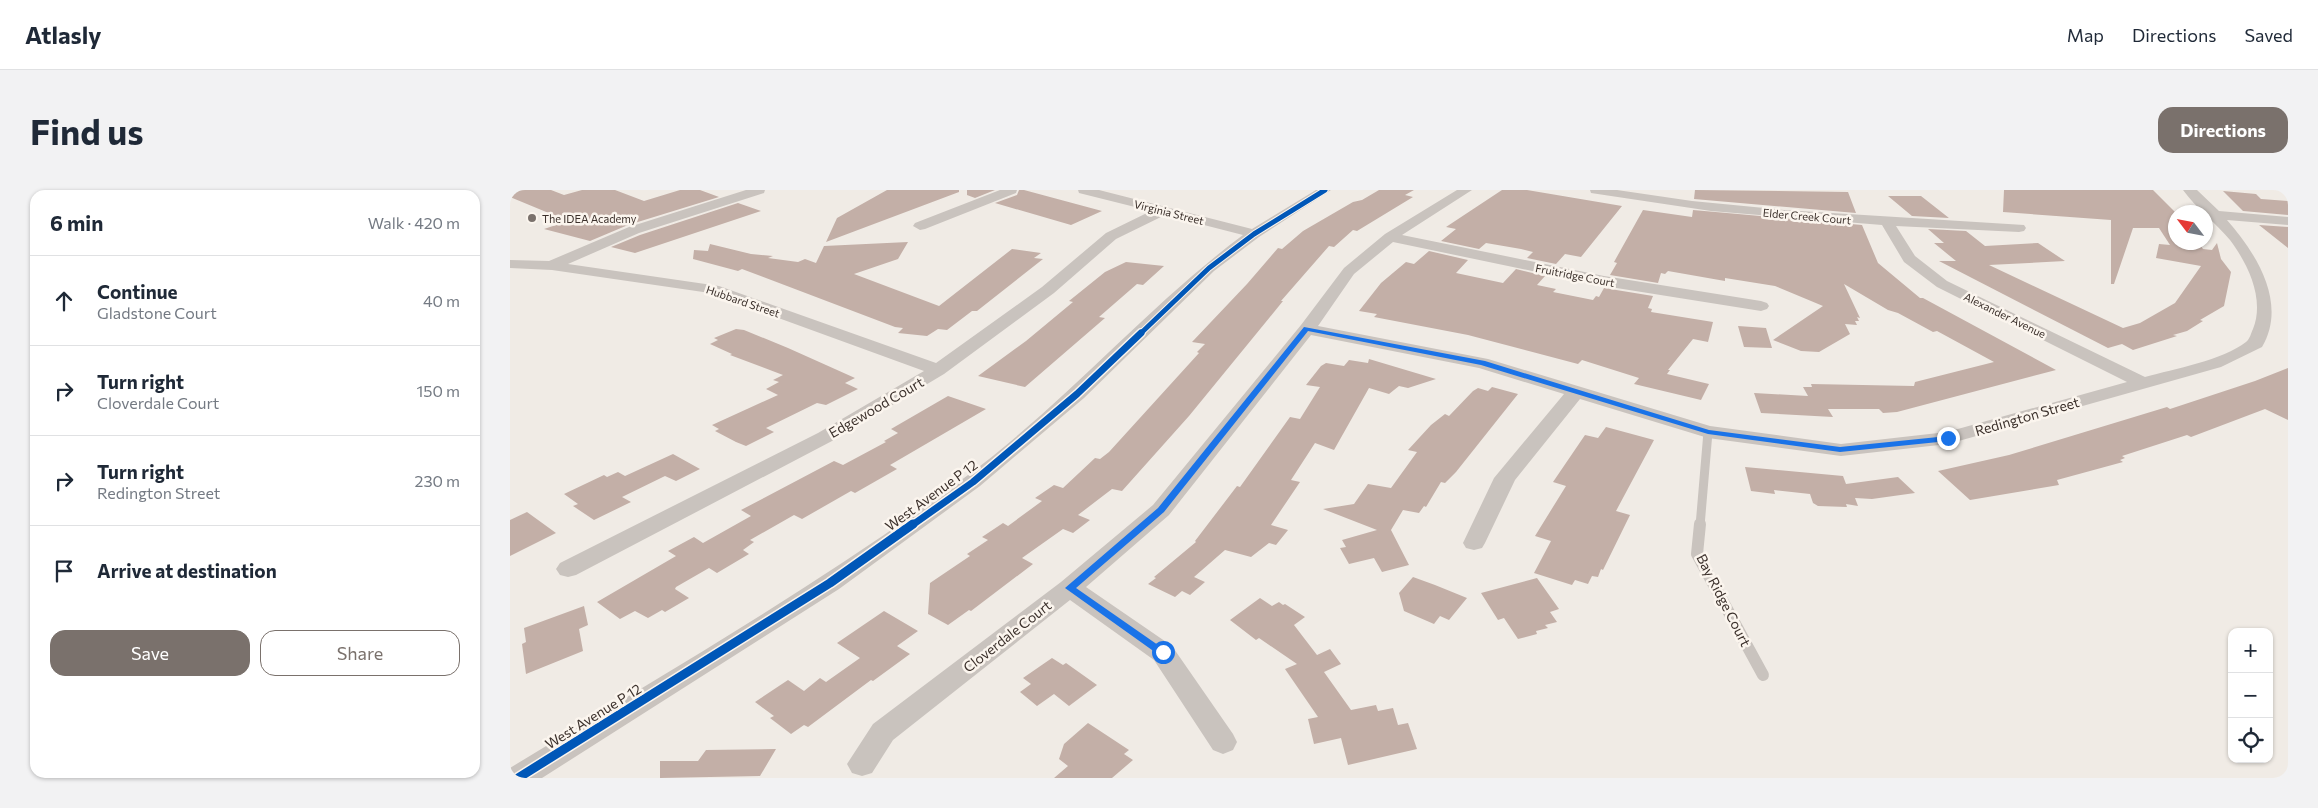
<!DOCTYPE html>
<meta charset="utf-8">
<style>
body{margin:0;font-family:Commissioner,sans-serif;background:#f2f2f3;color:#1f2937}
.controls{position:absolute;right:15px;bottom:15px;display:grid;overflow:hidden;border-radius:10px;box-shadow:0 1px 4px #0004}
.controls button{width:45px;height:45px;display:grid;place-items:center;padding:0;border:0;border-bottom:1px solid #e0e1e3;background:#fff;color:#1f2937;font:25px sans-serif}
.compass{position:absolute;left:1658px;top:15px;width:45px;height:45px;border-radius:50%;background:#fff;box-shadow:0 1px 4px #0004;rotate:302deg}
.stop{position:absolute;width:15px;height:15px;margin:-11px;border:4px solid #1a73e8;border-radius:50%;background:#fff}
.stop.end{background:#1a73e8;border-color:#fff;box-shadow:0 1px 5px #0008}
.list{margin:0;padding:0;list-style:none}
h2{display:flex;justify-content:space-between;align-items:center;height:65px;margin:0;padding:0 20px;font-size:21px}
h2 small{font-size:16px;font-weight:400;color:#747a83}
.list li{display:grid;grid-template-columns:32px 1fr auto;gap:15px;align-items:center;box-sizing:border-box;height:90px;padding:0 20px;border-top:1px solid #e0e1e3}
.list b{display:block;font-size:19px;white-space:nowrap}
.list p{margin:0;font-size:16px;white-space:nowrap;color:#747a83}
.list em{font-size:16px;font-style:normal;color:#747a83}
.actions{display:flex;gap:10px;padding:15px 20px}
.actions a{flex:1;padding:11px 0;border:1px solid #7a716c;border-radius:15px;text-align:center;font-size:18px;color:#7a716c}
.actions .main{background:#7a716c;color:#fff}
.icon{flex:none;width:28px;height:28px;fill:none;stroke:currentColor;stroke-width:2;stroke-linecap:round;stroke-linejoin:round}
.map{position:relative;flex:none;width:1778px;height:588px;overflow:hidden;border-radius:15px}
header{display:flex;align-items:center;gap:30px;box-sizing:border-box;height:70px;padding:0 25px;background:#fff;border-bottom:1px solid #e0e1e3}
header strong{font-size:24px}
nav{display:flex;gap:28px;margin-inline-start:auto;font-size:18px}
.intro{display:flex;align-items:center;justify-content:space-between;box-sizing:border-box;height:120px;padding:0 30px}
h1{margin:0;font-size:35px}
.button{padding:12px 22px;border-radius:15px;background:#7a716c;color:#fff;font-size:18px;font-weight:700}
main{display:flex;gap:30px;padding:0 30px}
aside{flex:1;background:#fff;border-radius:15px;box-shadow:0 1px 4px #0004}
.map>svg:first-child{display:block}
.building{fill:#c3afa7}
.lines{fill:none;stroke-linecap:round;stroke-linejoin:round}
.service-far1{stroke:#c9c3be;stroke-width:9}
.service{stroke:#c9c3be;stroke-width:12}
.minor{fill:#c9c3be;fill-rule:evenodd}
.cycleway-far2-casing{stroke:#fbf5ee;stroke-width:7}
.cycleway-far1-casing{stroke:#fbf5ee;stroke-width:10}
.cycleway-casing{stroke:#fbf5ee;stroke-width:12}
.cycleway-far2{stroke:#0057b8;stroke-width:5}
.cycleway-far1{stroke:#0057b8;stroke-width:7}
.cycleway{stroke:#0057b8;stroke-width:9}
.route{fill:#1a73e8}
.poi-dot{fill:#7a716c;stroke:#fbf5ee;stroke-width:2}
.labels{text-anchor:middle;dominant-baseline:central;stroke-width:5;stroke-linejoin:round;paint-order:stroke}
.far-street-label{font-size:11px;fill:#3b302b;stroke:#fbf5ee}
.far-poi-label{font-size:11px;fill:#3b302b;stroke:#fbf5ee;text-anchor:start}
.street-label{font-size:14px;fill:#3b302b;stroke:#fbf5ee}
</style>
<header>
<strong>Atlasly</strong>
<nav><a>Map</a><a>Directions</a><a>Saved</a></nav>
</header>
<div class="intro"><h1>Find us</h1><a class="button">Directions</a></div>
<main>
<aside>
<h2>6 min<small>Walk · 420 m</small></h2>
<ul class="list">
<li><svg class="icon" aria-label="ahead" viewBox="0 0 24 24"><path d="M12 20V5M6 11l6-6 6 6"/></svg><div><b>Continue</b><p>Gladstone Court</p></div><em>40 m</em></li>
<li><svg class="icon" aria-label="right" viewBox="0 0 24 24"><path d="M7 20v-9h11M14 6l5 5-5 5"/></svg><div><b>Turn right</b><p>Cloverdale Court</p></div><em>150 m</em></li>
<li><svg class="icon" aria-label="right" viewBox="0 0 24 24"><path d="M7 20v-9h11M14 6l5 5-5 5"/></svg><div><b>Turn right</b><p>Redington Street</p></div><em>230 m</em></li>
<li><svg class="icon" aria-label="arrive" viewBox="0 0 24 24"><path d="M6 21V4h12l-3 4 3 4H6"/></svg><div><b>Arrive at destination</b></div></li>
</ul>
<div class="actions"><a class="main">Save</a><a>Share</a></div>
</aside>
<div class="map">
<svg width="1778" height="588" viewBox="0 0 1778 588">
<rect width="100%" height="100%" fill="#f0ebe5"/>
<!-- building -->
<path class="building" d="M0 0H41L54 5 72 0H105L134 11 170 0H190L209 7 118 35 80 51 34 39 58 31 0 7Z
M377 0H449V2L316 52 327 28Z
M457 0H485L465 8 457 5Z
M509 0H514L592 21 561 35 485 13 507 5Z
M869 0H904L895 5 903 7 847 41 843 40 824 57 819 56 771 111H773L679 226 612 301 602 299 568 325 580 330 563 343 553 339 512 368 523 374 461 421 459 420 438 435 418 424 420 393 460 366 457 364 478 350 472 347 493 333 498 336 532 311 525 308 544 295 553 298 585 268 590 269 599 262 689 163 687 162 695 154 682 152 737 94 768 58 772 59 793 41 843 12 852 10Z
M992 0H1017L1112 16 1071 67 1055 64 1046 74 1017 68 1023 62 1011 59 976 53 969 59 931 51 946 39 936 37Z
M1185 0 1338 2 1346 23 1184 9Z
M1494 0H1643L1666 23V52H1688L1693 59 1702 60 1707 53 1711 69 1721 82 1714 116 1690 130 1693 131 1677 141 1663 145 1667 146 1623 160 1612 154 1598 158 1429 71H1446L1424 53H1434L1418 39 1456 41 1475 56 1528 53 1555 71 1479 75 1613 138 1630 133 1665 113 1691 76 1646 68 1649 54 1660 55 1649 38H1623L1604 94H1601V30L1493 22Z
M1713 1 1746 4 1751 9 1778 11V25L1733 21Z
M1378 6H1411L1439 28 1402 26Z
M228 13 251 21 125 63 101 57 130 45Z
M1133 20 1182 27 1183 20 1352 35 1368 73 1410 108H1413L1546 180 1387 222 1373 223 1369 219H1318L1323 227 1251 223 1244 203 1298 206 1293 197H1302L1301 194 1404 196 1405 192 1484 172 1427 141 1423 142 1388 123 1378 120 1334 94 1350 128 1347 127 1349 131H1345L1347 135 1335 134 1340 144 1309 162 1291 161 1263 150 1313 116 1265 96 1215 88V91L1158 81 1155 84 1151 83 1148 93 1100 85 1107 73 1104 72Z
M1749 35 1778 37V58Z
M398 52 388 69 344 84 429 116 502 59 531 63 524 68 533 69 467 121H462L437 140 428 139 417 146 388 143 393 138 385 137 232 79 228 81 183 69 184 60 198 61 200 54 241 64 263 66 258 68 288 72 295 69 306 73 314 56Z
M919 61 958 70 946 83 993 93 1006 79 1035 86 1027 95 1046 99 1043 102 1083 110 1086 106 1089 107 1094 98 1143 106 1138 118 1142 119 1141 122 1203 132 1198 152 1183 149 1158 180H1160L1157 184 1199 194 1191 210 1124 194 1129 188 1072 170 1068 174 958 145 864 127 867 124 849 121 871 93 896 72 904 74Z
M616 72 654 76 633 95 627 94 589 127 595 128 515 197 468 186 516 151 563 112 559 111 595 82Z
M1228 136 1256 138 1262 158 1234 157Z
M226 139 234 140 278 158 345 188 335 193 348 199 316 215 307 213 256 238 264 242 236 256 226 252 205 241 209 239 202 235 268 205 256 199 269 192 263 190 273 185 220 165 222 164 200 154 208 150 204 148Z
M859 169 926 189 898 198 889 196 879 204 859 198 824 260 805 253 781 290 790 292 761 335 778 340 766 355 759 353 741 367 715 360 684 387 695 392 680 405 672 401 665 407 638 394 646 388 644 387 686 352 685 351 727 296 730 297 780 227 790 229 810 197 796 195 811 176 816 173 834 176 839 170 858 173Z
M1778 178V230L1755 219 1681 247 1677 245 1612 266 1615 268 1610 270 1613 272 1547 290 1549 295 1460 310 1428 281 1499 265 1657 217 1660 219 1745 191Z
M982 197 1008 204 946 282 935 293 931 292 916 317 914 316 909 323 893 320 881 340 899 375 872 382 864 368 839 374 830 358 836 357 832 350 867 340 813 319 844 314 858 294 881 298 907 262 898 260 921 235 935 224 939 226 963 201 968 198 978 201Z
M438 206 476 219 380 275 387 279 345 303 341 301 292 329 284 325 240 350 244 352 233 360 239 364 207 383 199 378 166 397 165 399 179 408 155 422 152 420 138 428 125 421 110 429 87 412 166 366 158 361 184 347 193 353 241 326 231 320 324 271 333 275 376 252 374 251 388 243 381 239Z
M1096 237 1144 250 1106 321 1120 325 1093 380 1091 379 1088 387 1082 386 1078 394 1065 390 1062 395 1024 383 1041 351 1025 346 1056 296 1043 292 1075 245 1088 248Z
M163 264 190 279 166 291 155 286 112 307 121 312 84 330 63 316 68 314 54 304 94 285 97 287 108 282 115 286Z
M1235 277 1333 286 1336 294 1388 287 1405 303 1362 309 1345 308 1348 316 1336 314 1337 317 1308 316 1303 313 1300 304 1264 300 1265 304 1241 301Z
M17 322 46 343 0 366V330Z
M903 387 925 395 957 408 939 430 930 426 924 434 894 421 889 403Z
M1027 388 1049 419 1040 422 1047 432 1035 435 1038 438 1026 441 1027 444 1008 449 994 428 988 430 971 403Z
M750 408 762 416 769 412 773 415 775 414 795 427 784 435 807 465 820 459 831 474 814 482 841 520 866 515 868 521 883 518 888 535 898 533 907 559 838 575 831 548 804 554 798 529 808 527 775 479 787 474 749 448 746 450 720 430Z
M74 416 78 435 69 439 73 461 16 484 12 454 16 452 14 438Z
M374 421 408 441 387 456 400 464 363 491 361 490 298 537 294 535 281 544 260 528 264 526 245 512 278 490 294 501 310 488 316 492 350 468 327 453Z
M542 468 553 475 556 473 587 495 559 516 544 504 527 516 510 502 521 494 513 488Z
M578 533 619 560 614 564 623 570 602 588H544L558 576 549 569 554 554Z
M266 559 250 586 150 588V571H188L196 560Z"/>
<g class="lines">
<!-- service-far1 -->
<path class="service-far1" d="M1190 336 1198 242"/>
<!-- service -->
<path class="service" d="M1190 334 1187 364 1253 485"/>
<!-- minor -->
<path class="minor" d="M236 0H255L254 3 129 43 58 74 209 96 426 173 532 97 596 43 641 21 569 3 568 0H589L742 39 806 0H821L749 47 704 81 574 208 470 296 329 399 32 588H0V578C153 484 310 395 454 288 554 215 634 119 733 45L655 25 606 49 544 103 434 184 322 251 66 385 58 387 50 385 46 379 50 373 308 243 414 181 200 103 42 80 0 78V70L39 71 119 37Z
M490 0H507L506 3 415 39 410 40 403 36 405 33Z
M947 0H962L892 45 1094 86 1251 111 1257 113 1259 116 1257 119 1251 121 1094 96 883 52 844 84 808 136 978 169 1200 236 1331 254 1437 242 1617 192 1427 97 1394 72 1372 35 1201 21 1081 3 1080 0H1107L1182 11 1274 20 1514 35 1516 38 1514 41 1509 42 1386 36 1405 66 1437 91 1635 187C1664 179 1713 170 1736 152 1740 149 1741 143 1743 139 1755 109 1738 74 1720 50 1705 32 1686 18 1673 0H1687L1709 21 1778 27V35L1717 30C1746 63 1778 113 1752 157L1711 177 1438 254 1331 266 1198 248 1070 209 1005 290 975 353 972 358 964 360 956 358 953 353 984 288 1054 204 969 178 801 145 659 325 576 397 662 456 723 544 727 552 723 560 713 564 703 560 644 470 560 410 383 550 362 583 352 586 342 583 337 574 363 534 551 392 643 315 791 135 834 78 875 44Z"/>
<defs>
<path id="cycleway-far2" d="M629 145 699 78 744 44 815 0"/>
<path id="cycleway-far1" d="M401 336 463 292 567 204 631 143"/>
<path id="cycleway" d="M8 588 320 393 403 334"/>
</defs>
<!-- cycleway-far2 casing -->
<use href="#cycleway-far2" class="cycleway-far2-casing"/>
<!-- cycleway-far1 casing -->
<use href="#cycleway-far1" class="cycleway-far1-casing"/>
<!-- cycleway casing -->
<use href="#cycleway" class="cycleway-casing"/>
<!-- cycleway-far2 -->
<use href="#cycleway-far2" class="cycleway-far2"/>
<!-- cycleway-far1 -->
<use href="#cycleway-far1" class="cycleway-far1"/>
<!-- cycleway -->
<use href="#cycleway" class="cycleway"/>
</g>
<!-- route -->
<path class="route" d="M794 137 975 171 1199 240 1330 257 1438 246 1442 248 1438 251 1330 262 1198 244 971 175 798 141 654 322 566 398 658 462 656 465H649L555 398 648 318Z"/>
<!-- markers -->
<circle class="poi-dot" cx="22" cy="28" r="5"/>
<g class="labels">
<!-- far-street labels -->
<g class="far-street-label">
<text transform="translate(659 22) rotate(14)">Virginia Street</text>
<text transform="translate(1297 26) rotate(5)">Elder Creek Court</text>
<text transform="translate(1065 85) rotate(11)">Fruitridge Court</text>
<text transform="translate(233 111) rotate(19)">Hubbard Street</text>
<text transform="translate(1495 125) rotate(26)">Alexander Avenue</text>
</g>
<!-- far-poi labels -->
<g class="far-poi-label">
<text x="32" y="28">The IDEA Academy</text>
</g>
<!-- street labels -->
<g class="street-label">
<text transform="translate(366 217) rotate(-30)">Edgewood Court</text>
<text transform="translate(1517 226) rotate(-16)">Redington Street</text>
<text transform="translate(421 305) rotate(-36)">West Avenue P 12</text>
<text transform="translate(1214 410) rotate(63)">Bay Ridge Court</text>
<text transform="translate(497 446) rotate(-38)">Cloverdale Court</text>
<text transform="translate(83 526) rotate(-32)">West Avenue P 12</text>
</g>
</g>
</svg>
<div class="controls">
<button>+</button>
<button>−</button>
<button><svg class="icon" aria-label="locate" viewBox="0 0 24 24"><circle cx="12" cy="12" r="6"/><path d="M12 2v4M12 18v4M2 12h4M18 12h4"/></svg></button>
</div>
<svg class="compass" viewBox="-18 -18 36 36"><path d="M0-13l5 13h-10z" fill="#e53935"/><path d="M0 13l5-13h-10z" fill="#747a83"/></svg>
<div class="stop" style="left:653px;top:462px"></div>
<div class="stop end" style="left:1438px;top:248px"></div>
</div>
</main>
